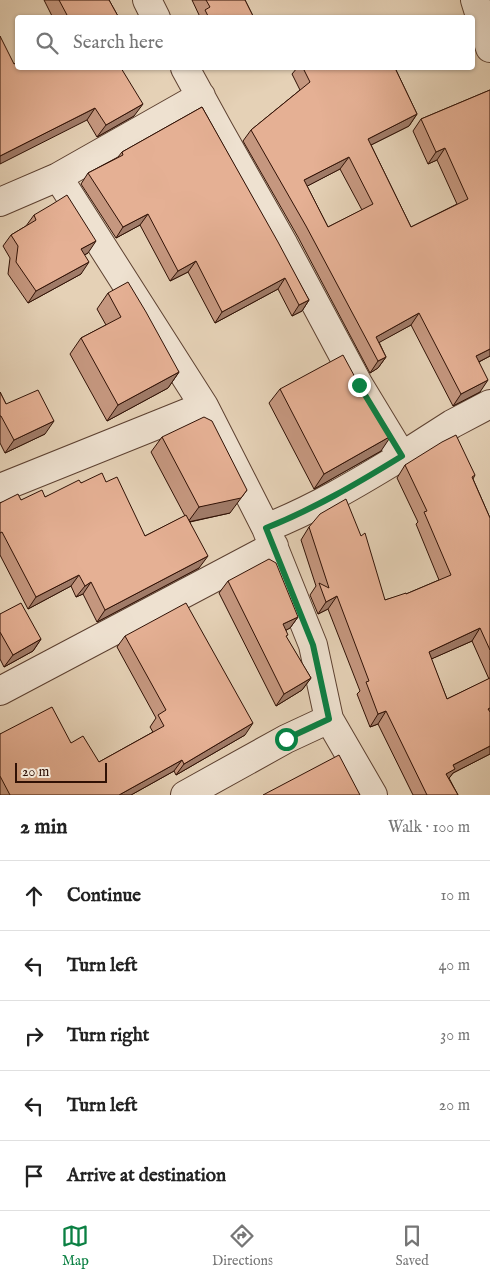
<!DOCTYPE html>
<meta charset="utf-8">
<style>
body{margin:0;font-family:"IM FELL English",serif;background:#f6f6f6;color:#222}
.scale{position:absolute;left:15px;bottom:12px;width:92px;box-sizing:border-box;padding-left:5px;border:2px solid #301105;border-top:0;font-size:14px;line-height:18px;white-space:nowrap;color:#301105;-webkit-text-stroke:4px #eee1d0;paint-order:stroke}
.stop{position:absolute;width:15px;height:15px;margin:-11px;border:4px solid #0b8043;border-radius:50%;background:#fff}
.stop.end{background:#0b8043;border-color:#fff;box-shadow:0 1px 5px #0008}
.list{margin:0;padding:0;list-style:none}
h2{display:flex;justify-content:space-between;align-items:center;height:65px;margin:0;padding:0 20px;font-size:21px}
h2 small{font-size:16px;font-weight:400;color:#767676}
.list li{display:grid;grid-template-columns:32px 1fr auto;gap:15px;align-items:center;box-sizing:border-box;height:70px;padding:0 20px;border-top:1px solid #e0e0e0}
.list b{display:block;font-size:19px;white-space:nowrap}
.list em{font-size:16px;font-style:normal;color:#767676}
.icon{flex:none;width:28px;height:28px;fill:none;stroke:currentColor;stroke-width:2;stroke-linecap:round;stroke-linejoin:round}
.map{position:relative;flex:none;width:490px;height:795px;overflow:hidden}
.search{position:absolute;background:#fff;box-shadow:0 1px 4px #0004;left:15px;right:15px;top:15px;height:55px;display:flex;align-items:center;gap:12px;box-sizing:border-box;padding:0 18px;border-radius:5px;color:#767676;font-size:19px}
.sheet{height:415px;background:#fff}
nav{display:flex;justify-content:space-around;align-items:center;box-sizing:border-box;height:70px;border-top:1px solid #e0e0e0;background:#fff;font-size:14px;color:#767676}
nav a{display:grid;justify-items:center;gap:2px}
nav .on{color:#0b8043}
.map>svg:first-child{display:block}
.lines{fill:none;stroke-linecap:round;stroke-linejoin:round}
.minor-casing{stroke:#5d4131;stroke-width:30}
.minor{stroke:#eee1d0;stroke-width:28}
.wall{fill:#c5977f;stroke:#301105;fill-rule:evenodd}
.shaded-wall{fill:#a07b68;stroke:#301105}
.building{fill:#e5b094;stroke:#301105;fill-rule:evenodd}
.route{stroke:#0b8043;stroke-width:6}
</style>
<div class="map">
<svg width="490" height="795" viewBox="0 0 490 795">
<rect width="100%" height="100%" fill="#e5d1b6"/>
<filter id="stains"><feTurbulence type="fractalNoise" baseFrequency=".004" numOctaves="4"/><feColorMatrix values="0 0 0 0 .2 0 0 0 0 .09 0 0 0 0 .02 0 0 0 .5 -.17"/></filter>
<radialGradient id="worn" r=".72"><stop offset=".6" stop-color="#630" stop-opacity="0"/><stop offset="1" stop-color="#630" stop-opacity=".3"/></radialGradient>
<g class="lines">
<defs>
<path id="minor" d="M147 0 156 18
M475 0 490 48
M185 68 219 130 284 245 359 385 402 456 452 424 490 404
M58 177 204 406
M0 202 58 177 201 96
M0 488 204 406 266 528 313 645 329 719 286 739 185 795
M266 528C314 509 358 483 402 456
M0 691 274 546
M329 719 373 795"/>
</defs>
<!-- minor casing -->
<use href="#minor" class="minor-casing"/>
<!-- minor -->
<use href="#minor" class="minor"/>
</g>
<!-- wall -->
<path class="wall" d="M44 0H109L119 18H53Z
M192 0H245L254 18H200V17Z
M14 64 121 68 134 116 97 137 87 120Z
M297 68H395L417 114 409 126 371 145 411 227 457 204 437 160 428 164 413 131 421 119 490 90V356L479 362 480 392 453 406 411 325 379 342 386 357 378 368 370 373 298 237 243 141 251 130 300 90 292 74ZM340 169 362 210 328 227 307 186Z
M202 107 309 300 302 311 292 316 278 289 215 323 188 272 170 281 140 225 116 238 81 184 88 173 118 157 122 152Z
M34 215 88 253 84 255 81 274 28 303 8 274 10 258 3 246 11 235 26 226Z
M108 293 179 372 168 388 107 421 70 354 81 338 106 325 97 309Z
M280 389 381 451 314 489 269 403Z
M0 392 6 404 45 434 5 453 0 443Z
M162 437 230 513 190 522 199 568 97 622 83 594 76 597 71 586 28 609 0 555V503L45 497 81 483 106 482 145 536 185 516 151 452Z
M405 465 475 475 473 479 490 518V754L453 773 449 778 458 795H413L378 724 370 727 357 694 360 691 328 609 318 614 310 595 316 586 301 540 309 527 385 600 406 594 439 580 416 524 418 522 397 478ZM472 641 489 679 447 699 431 659Z
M228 581 298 617 290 628 286 630V637L311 678 302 690 276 706 219 593Z
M0 614 41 639 33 651 4 667 0 659Z
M125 636 245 735 176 775 174 771 131 795H0V734L71 743 99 762 153 732 150 727 156 718 117 647Z"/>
<!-- shaded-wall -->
<path class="shaded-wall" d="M143 104 134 116 97 137 106 125Z
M95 108 87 120 0 164V156Z
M417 114 409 126 359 151 368 139Z
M445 148 437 160 428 164 436 152Z
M349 157 340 169 296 192 304 180Z
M148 214 140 225 116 238 123 227Z
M96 241 88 253 73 261 81 249Z
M196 261 188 272 170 281 178 271Z
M89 262 81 274 28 303 36 291Z
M285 278 278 289 215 323 222 312Z
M309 300 302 311 292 316 299 305Z
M419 313 411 325 371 347 376 337Z
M490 349V356L467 368 476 356Z
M386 357 378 368 370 373 378 361Z
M179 372 168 388 107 421 118 405Z
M488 380 480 392 453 406 461 394Z
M54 421 45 434 5 453 14 440Z
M391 436 381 451 314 489 324 474Z
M247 490 230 513 188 522 199 507Z
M208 556 199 568 97 622 105 610Z
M79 575 71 586 28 609 36 597Z
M91 582 83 594 76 597 85 586Z
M337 596 328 609 318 614 326 602Z
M298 617 290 628 275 636 283 624Z
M480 628 472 641 420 664 429 652Z
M41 639 33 651 4 667 13 655Z
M311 678 302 690 276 706 284 694Z
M386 711 378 724 370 727 378 714Z
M253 723 245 735 176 775 184 764Z
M490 746V754L453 773 447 781 438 786 453 765Z
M182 760 174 771 131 795H119Z"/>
<!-- building -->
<path class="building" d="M59 0H109L119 18H62L67 15Z
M206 0H245L254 18H209L205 10 210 7Z
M0 36 14 64 18 62V68H121L143 104 106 125 95 108 0 156Z
M303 68H395L417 114 368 139 411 227 468 199 445 148 436 152 421 119 490 90V349L476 356 488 380 461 394 419 313 376 337 386 357 378 361 306 226 251 130 310 82ZM349 157 373 204 328 227 304 180Z
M202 107 278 242 309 300 299 305 285 278 222 312 196 261 178 271 148 214 123 227 88 173 123 155 122 152Z
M67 195 96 241 81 249 89 262 36 291 16 262 18 246 11 235 36 220 34 215 51 205Z
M128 282 146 312 179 372 118 405 81 338 121 317 108 293Z
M343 355 356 379 391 436 324 474 280 389Z
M38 390 54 421 14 440 1 416H0V392L6 404Z
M204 417 212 421 247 490 241 498 199 507 162 437Z
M456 435 475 475 472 477 490 518V650L480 628 429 652 447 699 490 678V708L488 709 490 712V746L453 765 455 769 446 774 458 795H427L386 711 378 714 366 682 369 681 337 596 326 602 319 583 329 588 309 527 320 514 346 499 361 536 365 533 385 600 406 593V594L451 575 424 512 427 511 405 465 442 442Z
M102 473 106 482 117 477 145 536 186 515 208 556 105 610 91 582 85 586 79 575 36 597 2 532 0 533V503L18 494 21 500 42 490 45 497 79 480 81 483Z
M269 559 276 563 298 617 283 624 288 635 286 636 311 678 284 694 228 581Z
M21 603 41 639 13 655 0 632V614Z
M186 603 253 723 184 764 182 760 119 795H10L0 776V734L52 707 71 743 83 736 99 762 164 726 158 715 166 710 125 636Z
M339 755 360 795H263Z"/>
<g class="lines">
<!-- route -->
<path class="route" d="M286 739 329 719 313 645 266 528C314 509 358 483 402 456L359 385"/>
</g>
<rect width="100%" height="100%" filter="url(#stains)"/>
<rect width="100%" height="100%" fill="url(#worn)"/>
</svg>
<div class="scale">20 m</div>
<div class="stop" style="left:286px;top:739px"></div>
<div class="stop end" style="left:359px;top:385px"></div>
<div class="search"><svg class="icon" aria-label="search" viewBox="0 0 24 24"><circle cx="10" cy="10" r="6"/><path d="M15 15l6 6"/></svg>Search here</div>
</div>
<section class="sheet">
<h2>2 min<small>Walk · 100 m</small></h2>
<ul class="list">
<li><svg class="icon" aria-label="ahead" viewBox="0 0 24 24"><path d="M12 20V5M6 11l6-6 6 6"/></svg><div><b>Continue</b></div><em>10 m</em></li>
<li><svg class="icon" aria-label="left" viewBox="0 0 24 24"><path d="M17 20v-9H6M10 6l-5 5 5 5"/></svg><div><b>Turn left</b></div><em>40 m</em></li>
<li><svg class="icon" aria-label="right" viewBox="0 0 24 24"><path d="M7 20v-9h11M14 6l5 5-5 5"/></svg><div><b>Turn right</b></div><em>30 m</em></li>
<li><svg class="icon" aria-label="left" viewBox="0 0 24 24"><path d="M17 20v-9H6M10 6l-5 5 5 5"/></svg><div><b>Turn left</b></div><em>20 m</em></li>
<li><svg class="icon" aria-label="arrive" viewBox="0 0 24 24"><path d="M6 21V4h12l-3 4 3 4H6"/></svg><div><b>Arrive at destination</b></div></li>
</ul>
</section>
<nav>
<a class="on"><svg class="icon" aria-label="map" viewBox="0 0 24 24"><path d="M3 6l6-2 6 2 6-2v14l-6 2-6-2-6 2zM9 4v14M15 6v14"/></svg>Map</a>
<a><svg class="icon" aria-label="directions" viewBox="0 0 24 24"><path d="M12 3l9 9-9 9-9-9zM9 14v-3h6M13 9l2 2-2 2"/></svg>Directions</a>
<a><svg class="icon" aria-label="saved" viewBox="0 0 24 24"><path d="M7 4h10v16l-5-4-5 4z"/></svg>Saved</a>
</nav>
